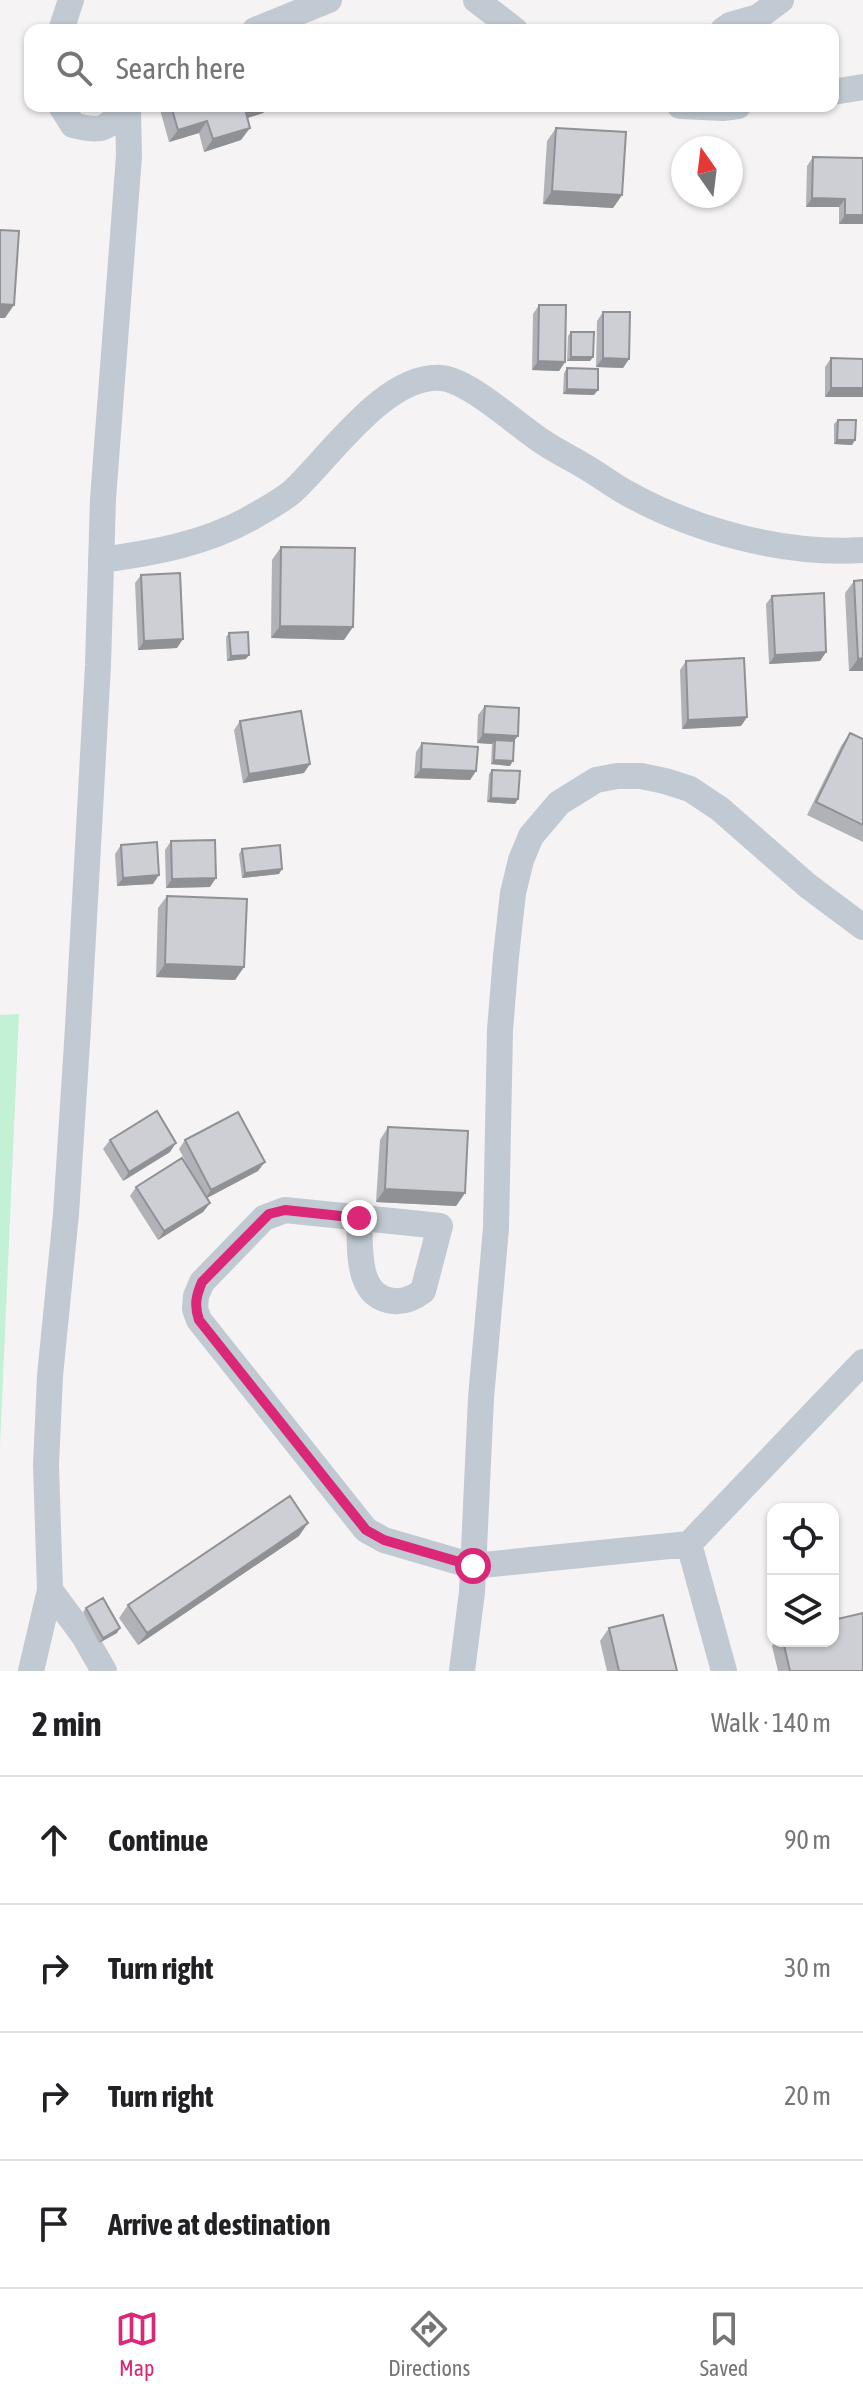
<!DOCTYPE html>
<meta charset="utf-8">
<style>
body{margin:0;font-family:"Asap Condensed",sans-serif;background:#f6f6f6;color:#202124}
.controls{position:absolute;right:24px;bottom:24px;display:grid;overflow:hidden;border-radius:16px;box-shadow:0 2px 6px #0004}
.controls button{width:72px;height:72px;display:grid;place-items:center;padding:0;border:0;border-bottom:2px solid #e0e0e0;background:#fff;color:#202124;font:40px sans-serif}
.compass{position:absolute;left:671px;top:136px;width:72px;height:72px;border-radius:50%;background:#fff;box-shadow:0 2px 6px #0004;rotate:346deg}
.stop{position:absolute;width:24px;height:24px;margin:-18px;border:6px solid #db2777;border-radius:50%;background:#fff}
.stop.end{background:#db2777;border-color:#fff;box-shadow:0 2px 8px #0008}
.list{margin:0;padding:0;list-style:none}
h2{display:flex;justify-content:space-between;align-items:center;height:104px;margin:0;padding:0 32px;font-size:34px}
h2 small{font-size:26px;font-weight:400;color:#757577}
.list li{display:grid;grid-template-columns:52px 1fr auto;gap:24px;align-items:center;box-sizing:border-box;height:128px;padding:0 32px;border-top:2px solid #e0e0e0}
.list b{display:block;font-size:30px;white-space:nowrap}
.list em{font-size:26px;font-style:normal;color:#757577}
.icon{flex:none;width:44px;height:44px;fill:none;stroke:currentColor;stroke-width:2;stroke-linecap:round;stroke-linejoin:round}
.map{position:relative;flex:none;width:863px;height:1671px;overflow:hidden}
.search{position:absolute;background:#fff;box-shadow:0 2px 6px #0004;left:24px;right:24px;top:24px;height:88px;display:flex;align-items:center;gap:20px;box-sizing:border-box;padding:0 28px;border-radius:16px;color:#757577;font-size:30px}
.sheet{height:616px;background:#fff}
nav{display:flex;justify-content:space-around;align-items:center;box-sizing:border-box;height:112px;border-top:2px solid #e0e0e0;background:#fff;font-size:22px;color:#757577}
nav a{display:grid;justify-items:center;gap:4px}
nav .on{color:#db2777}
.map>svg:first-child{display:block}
.green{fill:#c3f1d5}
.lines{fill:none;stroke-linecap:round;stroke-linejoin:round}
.street{stroke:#c1cad2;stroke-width:26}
.wall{fill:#b0b2b7}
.shaded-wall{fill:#909195}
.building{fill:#cdcfd5;stroke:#909195;stroke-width:2}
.route{stroke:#db2777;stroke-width:10}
</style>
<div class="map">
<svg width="863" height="1671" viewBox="0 0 863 1671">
<rect width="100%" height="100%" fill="#f5f3f3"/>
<!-- green -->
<path class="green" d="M19 1014 0 1446V1015Z"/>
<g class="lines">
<!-- street -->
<path class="street" d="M476 0 515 30
M61 30 71 0
M255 30 329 0
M723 30 730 25 758 17 781 0
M833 92 863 87
M61 106 73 125C104 133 104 128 128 110L129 156 103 499 98 665 78 1027 66 1214 50 1376 46 1465 50 1590 84 1636 104 1671
M680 106 723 108 738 106
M101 560C154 553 209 543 256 515 268 508 281 501 292 492 330 457 385 374 441 378 469 380 518 426 543 442 556 451 571 458 584 466 598 474 611 484 625 492 695 531 783 555 863 550
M359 1218C361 1246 354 1297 394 1301 405 1302 414 1298 423 1291L440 1226 285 1210 264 1218 202 1282 196 1296 195 1309 199 1320 366 1530 384 1540 473 1566 689 1544 863 1362
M689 1544 724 1671
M31 1671 50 1590
M462 1671 472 1592 481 1398 496 1228 500 1030 506 956 513 893 521 860 531 836 559 803 596 780 617 776H641L665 781 690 789 720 809 808 886 863 927"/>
</g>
<!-- wall -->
<path class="wall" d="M159 106H269L263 113 247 118 241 140 204 152 199 133 169 142Z
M556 128 622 195 613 208 543 204 547 141Z
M813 157 863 158V224H839V207H806L807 166Z
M539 305 565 362 559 371 532 370 533 314Z
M603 312 629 359 623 368 596 367 597 321Z
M571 332 593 357 590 361H567L568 336Z
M831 358 863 359 825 397V367Z
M567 368 594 395 563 394 564 373Z
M838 420 855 440 852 445 834 444V424Z
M281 547 344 640 271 638 272 560Z
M141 575 177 648 138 650 135 583Z
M863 580V671H849L845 593 854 581Z
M772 596 826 652 820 661 769 664 766 604Z
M229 633 246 659 227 661 226 637Z
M686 661 747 717 741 726 682 729 680 670Z
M485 706 514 741 510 766 491 764 492 744 477 743 478 715Z
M240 721 304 773 243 783 234 730Z
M850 733 863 739V842L807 815 841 746Z
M422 743 476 771 470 780 414 778 416 752Z
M492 770 515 804 487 802 489 774Z
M171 841 210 887 166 888 165 850Z
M121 845 153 884 117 886 115 854Z
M242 849 279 874 242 878 239 854Z
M167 896 244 967 235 980 156 977 158 908Z
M388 1127 465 1193 456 1206 376 1202 380 1140Z
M110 1140 170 1152 123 1181 103 1149Z
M185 1140 258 1171 207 1198 210 1203 203 1212 158 1240 130 1196 136 1187 195 1180 179 1149Z
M299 1536 138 1645 119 1618 128 1605Z
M86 1608 117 1633 99 1643 83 1612Z
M609 1628 677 1671H607L600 1641Z
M775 1641H833L863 1671H778L772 1646Z"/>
<!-- shaded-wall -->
<path class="shaded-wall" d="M254 106H269L263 113 236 122 245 109Z
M207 121 199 133 169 142 178 130Z
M250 128 241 140 204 152 213 139Z
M552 191 622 195 613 208 543 204Z
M812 198 845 199 839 207H806Z
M845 215H863V224H839Z
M0 304 14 305 5 318H0Z
M571 357H593L590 361H567Z
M603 358 629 359 623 368 596 367Z
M538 361 565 362 559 371 532 370Z
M831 388H863V397H825Z
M567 389 598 390 594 395 563 394Z
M837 440H855L852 445 834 444Z
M280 626 353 627 344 640 271 638Z
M183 639 177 648 138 650 144 641Z
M826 652 820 661 769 664 775 655Z
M249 655 246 659 227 661 231 656Z
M863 658V671H849L858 659Z
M747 717 741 726 682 729 688 720Z
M483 734 518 736 511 745 495 740 492 744 477 743Z
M494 760 513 761 510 766 491 764Z
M310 764 304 773 243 783 249 774Z
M421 769 476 771 470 780 414 778Z
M491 798 518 799 515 804 487 802Z
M282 869 279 874 242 878 245 873Z
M159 875 153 884 117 886 123 878Z
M216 878 210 887 166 888 172 879Z
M165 964 244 967 235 980 156 977Z
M176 1143 170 1152 123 1181 129 1172Z
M265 1162 258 1171 205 1199 211 1190Z
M385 1189 465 1193 456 1206 376 1202Z
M210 1203 203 1212 158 1240 164 1231Z
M308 1523 299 1536 138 1645 147 1633Z
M120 1628 117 1633 99 1643 103 1638Z"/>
<!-- building -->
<path class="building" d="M171 106H254L245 109 250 128 213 139 207 121 178 130Z
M556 128 626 132 622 195 552 191Z
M813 157 863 158V215H845V199L812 198Z
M0 230 19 231 14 305 0 304Z
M539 305H566L565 362 538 361Z
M603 312H630L629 359 603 358Z
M571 332H594L593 357H571Z
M831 358 863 359V388H831Z
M567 368 598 369V390L567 389Z
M838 420H856L855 440H837Z
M281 547 355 548 353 627 280 626Z
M180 573 183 639 144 641 141 575Z
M863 580V658L858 659 854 581Z
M824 593 826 652 775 655 772 596Z
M248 632 249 655 231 656 229 633Z
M744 658 747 717 688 720 686 661Z
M485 706 519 708 518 736 483 734Z
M301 711 310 764 249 774 240 721Z
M850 733 863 739V825L816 802Z
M495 740 514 741 513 761 494 760Z
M422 743 478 747 476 771 421 769Z
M492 770 520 771 518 799 491 798Z
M215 840 216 878 172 879 171 841Z
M157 842 159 875 123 878 121 845Z
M280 845 282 869 245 873 242 849Z
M167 896 247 899 244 967 165 964Z
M157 1111 176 1143 129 1172 110 1140Z
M238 1112 265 1162 211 1190 185 1140Z
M388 1127 468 1131 465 1193 385 1189Z
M182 1158 210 1203 164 1231 136 1187Z
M290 1496 308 1523 147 1633 128 1605Z
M103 1598 120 1628 103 1638 86 1608Z
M863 1613V1671H790L783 1641H833V1620Z
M663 1615 677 1671H619L609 1628Z"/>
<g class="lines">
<!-- route -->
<path class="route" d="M359 1218 285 1210 269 1214 202 1282C196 1296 194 1305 199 1320L366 1530 384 1540 473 1566"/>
</g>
</svg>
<div class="controls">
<button><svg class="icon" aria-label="locate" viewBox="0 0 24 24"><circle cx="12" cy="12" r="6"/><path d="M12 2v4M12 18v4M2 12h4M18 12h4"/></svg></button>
<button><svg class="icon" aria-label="layers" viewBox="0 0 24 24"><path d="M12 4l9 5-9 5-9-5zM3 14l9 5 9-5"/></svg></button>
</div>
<svg class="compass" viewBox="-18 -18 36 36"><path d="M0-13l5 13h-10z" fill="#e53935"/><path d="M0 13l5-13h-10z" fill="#757577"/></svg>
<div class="stop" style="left:473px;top:1566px"></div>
<div class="stop end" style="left:359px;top:1218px"></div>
<div class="search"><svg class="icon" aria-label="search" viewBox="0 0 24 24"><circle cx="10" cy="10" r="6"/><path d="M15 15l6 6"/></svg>Search here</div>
</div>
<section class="sheet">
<h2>2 min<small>Walk · 140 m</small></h2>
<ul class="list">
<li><svg class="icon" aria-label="ahead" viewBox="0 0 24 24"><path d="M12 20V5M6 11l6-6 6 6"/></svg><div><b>Continue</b></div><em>90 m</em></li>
<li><svg class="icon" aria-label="right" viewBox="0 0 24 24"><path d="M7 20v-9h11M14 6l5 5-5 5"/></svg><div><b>Turn right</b></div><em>30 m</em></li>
<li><svg class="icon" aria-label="right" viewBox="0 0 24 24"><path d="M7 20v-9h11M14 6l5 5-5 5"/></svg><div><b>Turn right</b></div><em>20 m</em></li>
<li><svg class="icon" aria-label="arrive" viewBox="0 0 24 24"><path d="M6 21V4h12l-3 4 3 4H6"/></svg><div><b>Arrive at destination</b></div></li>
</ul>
</section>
<nav>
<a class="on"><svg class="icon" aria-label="map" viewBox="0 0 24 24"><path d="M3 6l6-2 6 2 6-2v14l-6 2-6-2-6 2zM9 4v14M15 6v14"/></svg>Map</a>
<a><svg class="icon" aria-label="directions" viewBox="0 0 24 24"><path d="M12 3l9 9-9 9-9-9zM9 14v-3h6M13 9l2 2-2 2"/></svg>Directions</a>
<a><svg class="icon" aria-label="saved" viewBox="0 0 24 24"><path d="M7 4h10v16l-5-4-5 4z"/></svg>Saved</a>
</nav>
